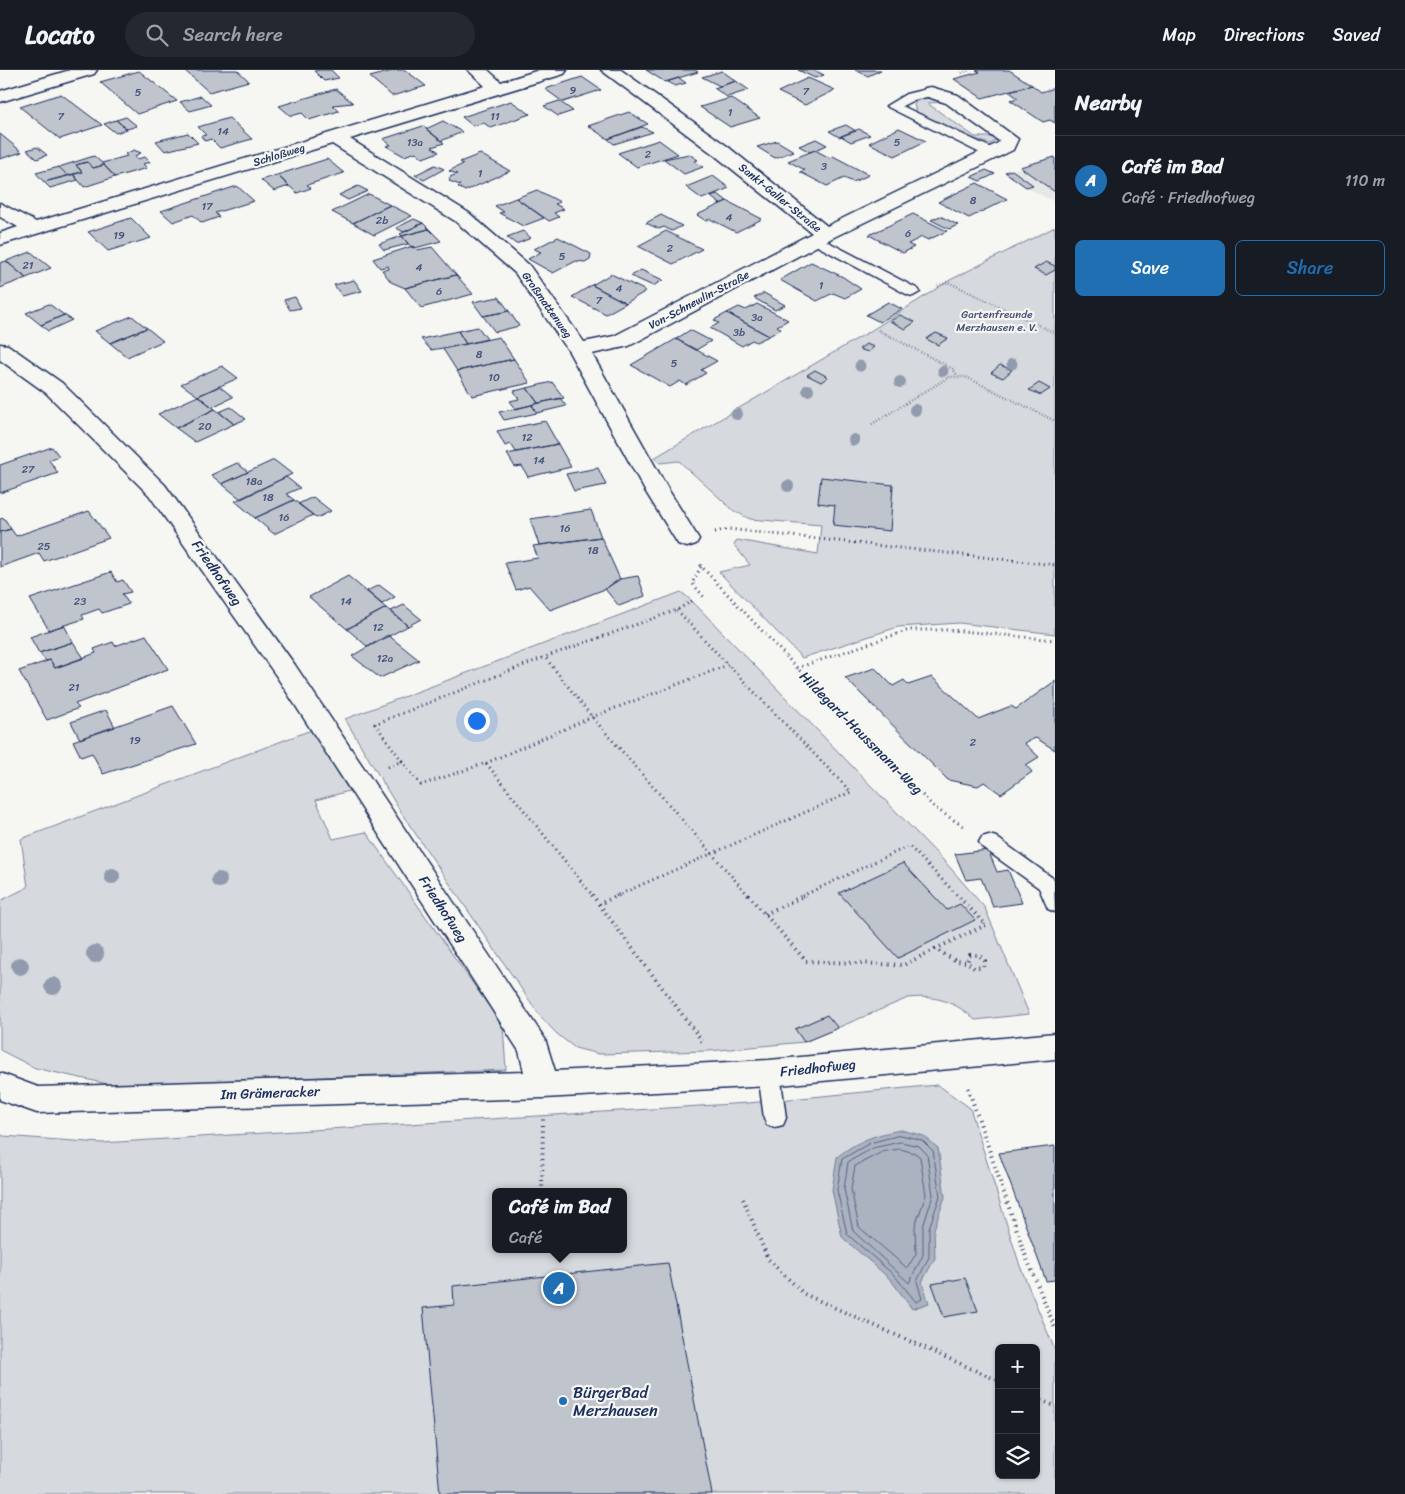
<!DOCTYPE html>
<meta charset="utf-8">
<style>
body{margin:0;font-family:Sriracha,sans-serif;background:#242831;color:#f1f3f6}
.controls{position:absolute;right:15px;bottom:15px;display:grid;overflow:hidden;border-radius:8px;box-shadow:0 1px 4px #0004}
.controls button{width:45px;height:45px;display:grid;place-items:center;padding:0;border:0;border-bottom:1px solid #363941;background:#171b24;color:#f1f3f6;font:25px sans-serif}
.you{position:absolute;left:476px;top:650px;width:18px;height:18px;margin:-12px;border:4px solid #fff;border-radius:50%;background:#1a73e8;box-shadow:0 0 0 8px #1a73e833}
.badge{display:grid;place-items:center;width:32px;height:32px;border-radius:50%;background:#1f6fb2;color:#fff;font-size:16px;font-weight:700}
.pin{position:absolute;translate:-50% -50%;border:2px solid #fff;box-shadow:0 1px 5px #0006}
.popup{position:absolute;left:492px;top:1118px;width:135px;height:65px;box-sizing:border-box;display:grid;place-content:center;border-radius:8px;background:#171b24;filter:drop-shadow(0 1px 4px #0005);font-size:16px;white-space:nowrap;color:#9ea1a6}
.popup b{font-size:19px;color:#f1f3f6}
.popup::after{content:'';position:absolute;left:50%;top:100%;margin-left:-10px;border:10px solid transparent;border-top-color:#171b24}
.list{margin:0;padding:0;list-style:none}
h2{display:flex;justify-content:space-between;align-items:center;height:65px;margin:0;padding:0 20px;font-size:21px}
h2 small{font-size:16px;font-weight:400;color:#9ea1a6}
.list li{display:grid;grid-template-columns:32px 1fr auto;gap:15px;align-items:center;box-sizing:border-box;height:90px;padding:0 20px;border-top:1px solid #363941}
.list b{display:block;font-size:19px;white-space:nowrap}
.list p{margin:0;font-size:16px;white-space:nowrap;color:#9ea1a6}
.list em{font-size:16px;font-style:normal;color:#9ea1a6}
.actions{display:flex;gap:10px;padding:15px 20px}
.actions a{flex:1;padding:11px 0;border:1px solid #1f6fb2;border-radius:8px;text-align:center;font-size:18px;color:#1f6fb2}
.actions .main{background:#1f6fb2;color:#fff}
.icon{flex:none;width:28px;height:28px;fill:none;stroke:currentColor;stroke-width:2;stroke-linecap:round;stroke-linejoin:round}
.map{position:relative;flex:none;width:1055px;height:1424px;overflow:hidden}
header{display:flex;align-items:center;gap:30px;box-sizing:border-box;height:70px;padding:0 25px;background:#171b24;border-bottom:1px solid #363941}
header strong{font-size:24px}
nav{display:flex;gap:28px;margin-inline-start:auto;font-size:18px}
.search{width:350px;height:45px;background:#242831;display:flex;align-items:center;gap:12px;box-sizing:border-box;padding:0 18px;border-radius:28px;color:#9ea1a6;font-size:19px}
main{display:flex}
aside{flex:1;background:#171b24}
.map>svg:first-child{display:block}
.built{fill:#e6e7e7}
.green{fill:#d6d9dd;stroke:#78849e;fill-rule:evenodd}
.water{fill:#abb2c0;stroke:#717e99}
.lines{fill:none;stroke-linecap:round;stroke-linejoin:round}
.shore{stroke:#556385;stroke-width:1}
.building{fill:#c0c4cd;stroke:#1b2f5e}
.lane-casing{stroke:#1b2f5e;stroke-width:3}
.street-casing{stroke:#1b2f5e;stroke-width:3}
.path-far2{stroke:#1b2f5e;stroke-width:2.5;stroke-dasharray:0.5 2.5;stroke-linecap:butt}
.path-far1{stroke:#1b2f5e;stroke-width:3;stroke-dasharray:1 4;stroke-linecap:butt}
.path{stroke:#1b2f5e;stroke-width:4;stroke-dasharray:1 4.5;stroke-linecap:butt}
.lane{fill:#f6f6f2;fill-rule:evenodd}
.street{fill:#f6f6f2;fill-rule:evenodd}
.tree{fill:#929bae}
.poi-dot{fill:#1f6fb2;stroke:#f6f6f2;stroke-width:2}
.labels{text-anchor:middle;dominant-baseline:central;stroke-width:4.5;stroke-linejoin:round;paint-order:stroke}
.number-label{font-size:11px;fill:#44547a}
.far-street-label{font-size:11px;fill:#1b2f5e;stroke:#f6f6f2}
.far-park-label{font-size:11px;fill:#405177;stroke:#f6f6f2}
.street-label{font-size:14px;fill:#1b2f5e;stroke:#f6f6f2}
.near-poi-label{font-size:16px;fill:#1b2f5e;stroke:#f6f6f2;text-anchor:start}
</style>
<header>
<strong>Locato</strong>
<div class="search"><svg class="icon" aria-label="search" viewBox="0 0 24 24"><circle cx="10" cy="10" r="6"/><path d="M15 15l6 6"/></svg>Search here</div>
<nav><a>Map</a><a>Directions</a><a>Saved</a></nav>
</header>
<main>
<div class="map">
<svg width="1055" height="1424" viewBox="0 0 1055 1424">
<rect width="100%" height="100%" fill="#f6f6f2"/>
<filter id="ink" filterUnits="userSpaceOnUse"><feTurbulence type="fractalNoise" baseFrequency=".02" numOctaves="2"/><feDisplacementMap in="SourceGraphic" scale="10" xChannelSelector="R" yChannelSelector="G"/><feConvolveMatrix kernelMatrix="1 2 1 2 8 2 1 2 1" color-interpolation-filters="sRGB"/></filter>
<g filter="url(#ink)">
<!-- built -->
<path class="built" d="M1055 87V132L1026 117 1005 102Z"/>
<!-- green -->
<path class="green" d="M925 28 948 32 927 33 975 67H997V70L990 74 969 67 917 44 914 35 917 30Z
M1055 157V564L959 553 898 557 802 588 719 502 750 495 734 475 737 470 818 484 821 455 750 449 734 441 679 391 660 393 654 388 872 260 950 210Z
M681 522 692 531 946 793 985 838 1029 944 975 950C955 931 935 925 908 928L804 972 709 981 599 984 575 978 557 964 540 946 400 741 345 649Z
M314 659 349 721 316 730 333 769 366 762 503 956 506 1000 112 1015 35 998 0 980V831L28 817 21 769Z
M938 1015 970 1038 1020 1196 1055 1280V1424H0V1063L3 1066 102 1073 748 1033ZM495 1122H623V1179H495ZM999 1278H1036V1405H999Z"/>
<!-- water -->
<path class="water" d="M901 1060 924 1066 938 1078 945 1127 934 1159 935 1188 922 1212 929 1233 912 1239 891 1210 842 1167 832 1120 837 1087C857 1071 876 1064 901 1060Z"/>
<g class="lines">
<!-- shore -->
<path class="shore" d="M901 1065 922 1070 933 1081 940 1126 929 1158V1187L917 1211 922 1229 916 1232 895 1206 847 1164 837 1120 842 1089 870 1073Z
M901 1072 919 1076 927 1084 933 1125 923 1157V1185L909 1213 853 1161 844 1119 848 1092 873 1078Z
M900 1079 915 1083 920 1087 926 1125 915 1156 916 1184 907 1198 859 1157 851 1119 855 1096 882 1082Z"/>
</g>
<!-- building -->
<path class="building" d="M184 0H237L249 11 209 22Z
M320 0H331L339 8 324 11 314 1Z
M396 0H405L426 16 392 26 370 7Z
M646 0H696L698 2 665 12Z
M798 0H814L824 5 815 8Z
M855 0H881L868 6Z
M976 0H1009L1032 15 982 28 954 9 980 2Z
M139 1 177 31 137 44 100 12Z
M722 1 736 11 720 16 702 7Z
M582 7 601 20 563 32 545 19Z
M679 8 686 13 675 16 667 12Z
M808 8 835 20 805 35 778 22Z
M736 11 749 20 727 27 714 18Z
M1032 15 1041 22 1055 18V53L1050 50 1043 52 1010 30 1018 28 1008 21Z
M336 19 353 33 333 35 339 41 309 50 302 43 291 46 279 36Z
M61 24 102 55 60 69 20 37Z
M201 26 211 35 190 41 180 32Z
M731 28 760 48 730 57 700 37Z
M511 31 530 44 491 58 484 53 473 56 462 47Z
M559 31 573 41 558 46 544 36Z
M629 42 648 54 608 69 588 56Z
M126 47 137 56 127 59 116 50Z
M229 48 252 69 220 78 211 69 205 71 201 66 206 65 198 57Z
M116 50 127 59 116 63 104 54Z
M443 51 462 62 441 71 426 59Z
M846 55 856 61 839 67 829 61Z
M423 56 444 73 432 77 439 82 423 88 416 82 404 86 386 76 391 75 383 69Z
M642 57 653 62 614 74 608 69Z
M899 58 926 71 895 86 869 73Z
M859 59 870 65 851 72 841 66Z
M188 63 198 73 165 81 156 71Z
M0 64 22 82 0 89Z
M816 69 827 75 810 82 799 76Z
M659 70 678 84 637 97 618 83Z
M777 71 794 81 775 88 757 77Z
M37 77 47 85 37 89 27 80Z
M134 80 141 83 135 86 137 89 145 87 150 92 143 94 147 98 115 107 102 93 127 86 125 84Z
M815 80 830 88 833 86 869 105 853 112 844 108 827 116 800 102 805 100 788 91Z
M480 84 510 101 465 121 458 117 460 115 449 111 450 107 457 104 449 101 463 94 460 92Z
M689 84 698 90 694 91 703 97 684 104 664 89Z
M94 86 104 95 93 98 87 92 76 95 82 102 68 106 59 97Z
M1055 87V122L1020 97Z
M327 89 344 103 307 115 311 118 297 123 277 105Z
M87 92 93 98 104 95 115 107 84 117 73 104 82 102 76 95Z
M435 95 444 99 424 110 415 105Z
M59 97 68 106 44 112 36 103Z
M986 100 995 104 980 111 971 107Z
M1012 100 1033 115 1026 117 1005 102Z
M73 104 78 110 50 118 44 112Z
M277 105 289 116 274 121 261 110Z
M713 106 729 118 702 129 686 117Z
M977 113 1007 129 969 148 938 132Z
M237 116 254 131 215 143 219 147 202 153 193 145 173 152 161 141Z
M358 116 368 121 348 130 339 125Z
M537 120 560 132 555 134 564 139 554 143 559 147 549 151 516 128Z
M369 124 390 135 353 153 332 142Z
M718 124 727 131 720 134 710 126Z
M516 128 544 148 523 156 499 143 504 142 495 136Z
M727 131 762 149 736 162 710 149 706 151 697 145Z
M390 135 412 146 374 165 353 153Z
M913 144 947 161 928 170 922 167 908 174 914 177 903 183 869 165Z
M661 145 682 156 672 161 664 157 659 159 646 153Z
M940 146 958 155 949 159 931 150Z
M131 148 151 168 108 181 88 162Z
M414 149 423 153 404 162 396 158Z
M423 153 429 159 402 166 400 164Z
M429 159 441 171 415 178 411 177 402 166Z
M523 161 531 168 516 174 507 167Z
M666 161 702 179 673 194 638 176Z
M402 166 408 174 384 180 379 174Z
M558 167 591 184 590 189 585 192 576 191 553 203 528 189 541 182 534 179Z
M413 176 417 180 432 177 456 205 405 218 391 212 382 200 389 199 388 196 380 198 373 189Z
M31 182 51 198 26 208 6 191Z
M6 191 26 208 0 218V193Z
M811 192 843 207 861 219 845 228 833 223 817 231 780 210Z
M1046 192 1055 196V200L1046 205 1034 199Z
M641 200 663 210 653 216 631 206Z
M611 204 646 221 626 233 592 215Z
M456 205 473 224 421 238 405 218Z
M354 210 362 221 342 226 334 215Z
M592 215 626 233 606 244 572 227Z
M764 223 785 235 775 240 754 228Z
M295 227 301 238 290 240 284 230Z
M499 227 509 241 483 246 473 232Z
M888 232 902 239 880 252 866 245Z
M49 234 64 245 41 255 26 243Z
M757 234 788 250 777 256 781 259 769 266 727 243 739 237 746 240Z
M509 241 519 256 495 262 483 246Z
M727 243 769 266 756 272 752 270 742 276 710 258 719 253 714 250Z
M64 245 72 250 48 261 41 255Z
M900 245 915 252 905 259 890 251Z
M132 246 147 258 110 273 95 261Z
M478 257 487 269 466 274 458 261Z
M147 258 163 271 127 287 110 273Z
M690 260 711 271 696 280 676 269Z
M458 261 466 274 431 280 421 269Z
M936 263 948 268 938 275 926 269Z
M499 267 514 289 457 301 443 279Z
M676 269 717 291 701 300 706 303 686 315 680 311 670 317 631 295Z
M866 274 874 277 868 282 859 279Z
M514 289 530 313 472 326 457 301Z
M1000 295 1012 300 1003 308 991 303Z
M222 296 238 308 198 326 181 314Z
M815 300 828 307 821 312 807 305Z
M552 312 564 328 538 333 527 318Z
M1039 313 1050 319 1041 325 1029 320Z
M219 316 233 327 212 337 198 326Z
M527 318 538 333 516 339 510 331 519 329 514 321Z
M198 326 215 339 176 358 158 344Z
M560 328 566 336 537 343 532 335Z
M532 335 537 343 504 350 499 342Z
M231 337 246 349 234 354 219 342Z
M215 339 234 354 195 372 176 358Z
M545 351 558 374 516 382 511 374 505 376 497 361Z
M558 374 571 397 528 407 522 396 515 397 507 384Z
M52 377 59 386 49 390 58 403 0 423V395Z
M274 390 292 404 241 429 222 414Z
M237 393 248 402 222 414 211 405Z
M598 398 606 415 574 421 566 404Z
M286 407 300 418 286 424 294 430 255 448 235 431Z
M821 407 893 415 890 461 833 455 835 435 818 433Z
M313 427 331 441 317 448 298 434Z
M294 430 313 445 274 464 255 448Z
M591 440 601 467 539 475 530 449Z
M89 441 109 468 44 491 39 483 0 497V462L11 459 16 466Z
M4 448 11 459 0 462V449Z
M601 467 620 509 605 519 550 540 529 516 516 520 505 493 538 488 533 476Z
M111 502 117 512 123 510 131 522 122 524 129 534 102 543 99 539 82 545 84 549 49 560 30 529Z
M348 506 386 538 347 559 309 527Z
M638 506 645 526 619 536 605 519 620 509Z
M379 515 395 527 382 534 367 521Z
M404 535 421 549 408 556 391 541Z
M386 538 408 556 368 577 347 559Z
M64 555 73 572 39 583 30 567Z
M146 565 168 599 75 634 79 638 47 650 19 601 50 590 55 598 96 583 94 579 113 572 115 576Z
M388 565 419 590 380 608 352 586Z
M73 572 84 588 55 598 50 590 46 591 39 583Z
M875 598 893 616 904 610 908 615 932 607 978 649 1011 636 1016 639 1055 611V680L1036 668 1024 673 1039 687 1026 695 1032 702 1001 724 984 712 978 716 948 710 845 608Z
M173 636 196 674 103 704 92 683 81 687 73 671Z
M106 640 115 657 80 669 71 652Z
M988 780 997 802 1008 800 1022 833 993 837 981 808 966 810 955 784Z
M903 793 947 840 960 834 975 850 898 888 839 823Z
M827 945 838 958 804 972 795 959Z
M1055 1076V1210L1046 1211 999 1083Z
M668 1193 712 1424H440L423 1238 454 1235 453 1216Z
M965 1208 978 1241 944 1247 932 1214Z"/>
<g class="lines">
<defs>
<path id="lane" d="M931 18 935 19 937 22 935 25 914 30 902 36 998 81 999 84 998 87H988L886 36 906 24Z
M815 165 918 219 920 222 913 226 908 225 810 172 808 169 810 166Z
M989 765 996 767 1054 809 1055 842 1048 839 1039 818 982 777 979 772 982 767Z
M769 994 777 997 780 1003 786 1048 783 1055 775 1057 767 1055 764 1048 758 1003 761 997Z"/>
<path id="street" d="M70 0H97L94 4 0 32V21Z
M468 0H488L501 12 539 0H567L564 4 350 69 469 143 529 195 584 272 614 266 812 163 713 84 601 0H621L727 76 827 156 998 73 999 71 946 33 925 26 922 22 925 18 931 17 958 25 1018 69 1013 80 832 168 629 276 592 284 668 419 699 469 696 474 687 477 678 474 675 469 644 419 568 280 515 203 455 151 332 74 0 175V163L18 157 0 147V133L36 152 485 16Z
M0 274 8 275 62 313 165 415 295 595 545 969 555 1001 769 990 1055 963V989L769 1016 543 1028 37 1043 0 1030V1003L38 1017 524 1002 519 981 277 607 149 425 46 323 0 290Z"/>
</defs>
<!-- lane casing -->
<use href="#lane" class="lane-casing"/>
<!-- street casing -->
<use href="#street" class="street-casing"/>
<!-- path-far2 -->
<path class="path-far2" d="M962 3 970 0
M938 216 948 212 1055 263
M878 260 953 299 957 305
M872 354 949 307H966L1055 351"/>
<!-- path-far1 -->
<path class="path-far1" d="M715 462 728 459 1055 495
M700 495 797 598 935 738 963 756
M701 497 692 513 704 527
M692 531 677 540 545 587 592 647 749 826
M797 598 909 560H952L1055 570
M402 691 375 654 545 587
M486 693 592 647 728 595 677 540
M388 697 402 691 421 715 486 693 593 826
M616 826 851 722 728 595
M802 826 909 776 958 826"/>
<!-- path -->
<path class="path" d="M592 825 599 834
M619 825 599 834 703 972
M748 825 806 891 904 895 935 879 956 891 967 892
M765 844 805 825
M935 879 986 855 957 825
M970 885H979L985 891 983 897 974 898 967 892Z
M968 1018 1025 1184 1055 1258
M542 1122 543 1048
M743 1129 768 1189 804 1224 999 1311
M1036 1328 1055 1336"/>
<!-- lane -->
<use href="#lane" class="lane"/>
<!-- street -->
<use href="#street" class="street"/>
</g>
<!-- trees -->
<g class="tree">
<circle cx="1012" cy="294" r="5.5"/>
<circle cx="860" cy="296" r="5.5"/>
<circle cx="943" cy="301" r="5.5"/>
<circle cx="900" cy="312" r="6"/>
<circle cx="808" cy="320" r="6"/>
<circle cx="915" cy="340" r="6"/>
<circle cx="737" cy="344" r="6"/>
<circle cx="854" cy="370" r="6"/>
<circle cx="788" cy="416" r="6"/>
<circle cx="112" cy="806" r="8"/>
<circle cx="219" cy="810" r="8"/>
<circle cx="95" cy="884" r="9"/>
<circle cx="20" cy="896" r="9"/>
<circle cx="53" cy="916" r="9"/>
</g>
</g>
<!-- markers -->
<circle class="poi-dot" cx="563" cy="1331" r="5"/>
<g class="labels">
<!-- number labels -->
<g class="number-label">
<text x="573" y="20">9</text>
<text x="806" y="21">7</text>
<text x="138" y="22">5</text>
<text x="730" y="42">1</text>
<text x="61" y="46">7</text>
<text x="495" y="46">11</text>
<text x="223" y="61">14</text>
<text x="415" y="72">13a</text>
<text x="897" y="72">5</text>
<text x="648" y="84">2</text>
<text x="824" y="96">3</text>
<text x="480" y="103">1</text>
<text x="973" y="130">8</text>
<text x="207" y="136">17</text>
<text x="729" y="147">4</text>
<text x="382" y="150">2b</text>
<text x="908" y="163">6</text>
<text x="119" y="165">19</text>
<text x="670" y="178">2</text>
<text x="562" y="186">5</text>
<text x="28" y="195">21</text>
<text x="419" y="197">4</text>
<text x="821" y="215">1</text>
<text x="619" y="218">4</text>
<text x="439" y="221">6</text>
<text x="599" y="230">7</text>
<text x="757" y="247">3a</text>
<text x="739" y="262">3b</text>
<text x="479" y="284">8</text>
<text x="674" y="293">5</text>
<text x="494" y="307">10</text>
<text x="205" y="356">20</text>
<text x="527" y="367">12</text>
<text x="539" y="390">14</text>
<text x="28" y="399">27</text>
<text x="254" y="411">18a</text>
<text x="268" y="427">18</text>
<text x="284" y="447">16</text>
<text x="565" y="458">16</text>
<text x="44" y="476">25</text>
<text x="593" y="480">18</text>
<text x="80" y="531">23</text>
<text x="346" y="531">14</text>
<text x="378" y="557">12</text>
<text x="385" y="588">12a</text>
<text x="74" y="617">21</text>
<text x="135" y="670">19</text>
<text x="973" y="672">2</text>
</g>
<!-- far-street labels -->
<g class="far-street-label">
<text transform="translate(279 85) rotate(-17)">Schloßweg</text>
<text transform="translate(780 128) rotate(39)">Sankt-Galler-Straße</text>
<text transform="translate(699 230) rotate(-28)">Von-Schnewlin-Straße</text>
<text transform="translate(547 235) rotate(55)">Großmattenweg</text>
</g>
<!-- far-park labels -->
<g class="far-park-label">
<text x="997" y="244">Gartenfreunde<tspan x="997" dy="13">Merzhausen e. V.</tspan></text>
</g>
<!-- street labels -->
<g class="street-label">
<text transform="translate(217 503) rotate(55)">Friedhofweg</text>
<text transform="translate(861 663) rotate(45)">Hildegard-Haussmann-Weg</text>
<text transform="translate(443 839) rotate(57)">Friedhofweg</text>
<text transform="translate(818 998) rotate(-6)">Friedhofweg</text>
<text transform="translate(270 1023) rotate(-2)">Im Grämeracker</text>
</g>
<!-- near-poi labels -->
<g class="near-poi-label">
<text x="573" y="1322">BürgerBad<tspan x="573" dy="18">Merzhausen</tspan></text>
</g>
</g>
</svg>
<div class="controls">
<button>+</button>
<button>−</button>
<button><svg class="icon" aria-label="layers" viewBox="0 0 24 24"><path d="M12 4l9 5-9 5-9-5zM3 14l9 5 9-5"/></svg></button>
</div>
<div class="you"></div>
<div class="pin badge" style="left:559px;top:1218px">A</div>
<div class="popup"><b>Café im Bad</b>Café</div>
</div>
<aside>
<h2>Nearby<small></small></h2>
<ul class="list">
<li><span class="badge">A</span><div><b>Café im Bad</b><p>Café · Friedhofweg</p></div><em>110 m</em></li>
</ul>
<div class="actions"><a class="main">Save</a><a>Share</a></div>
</aside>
</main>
